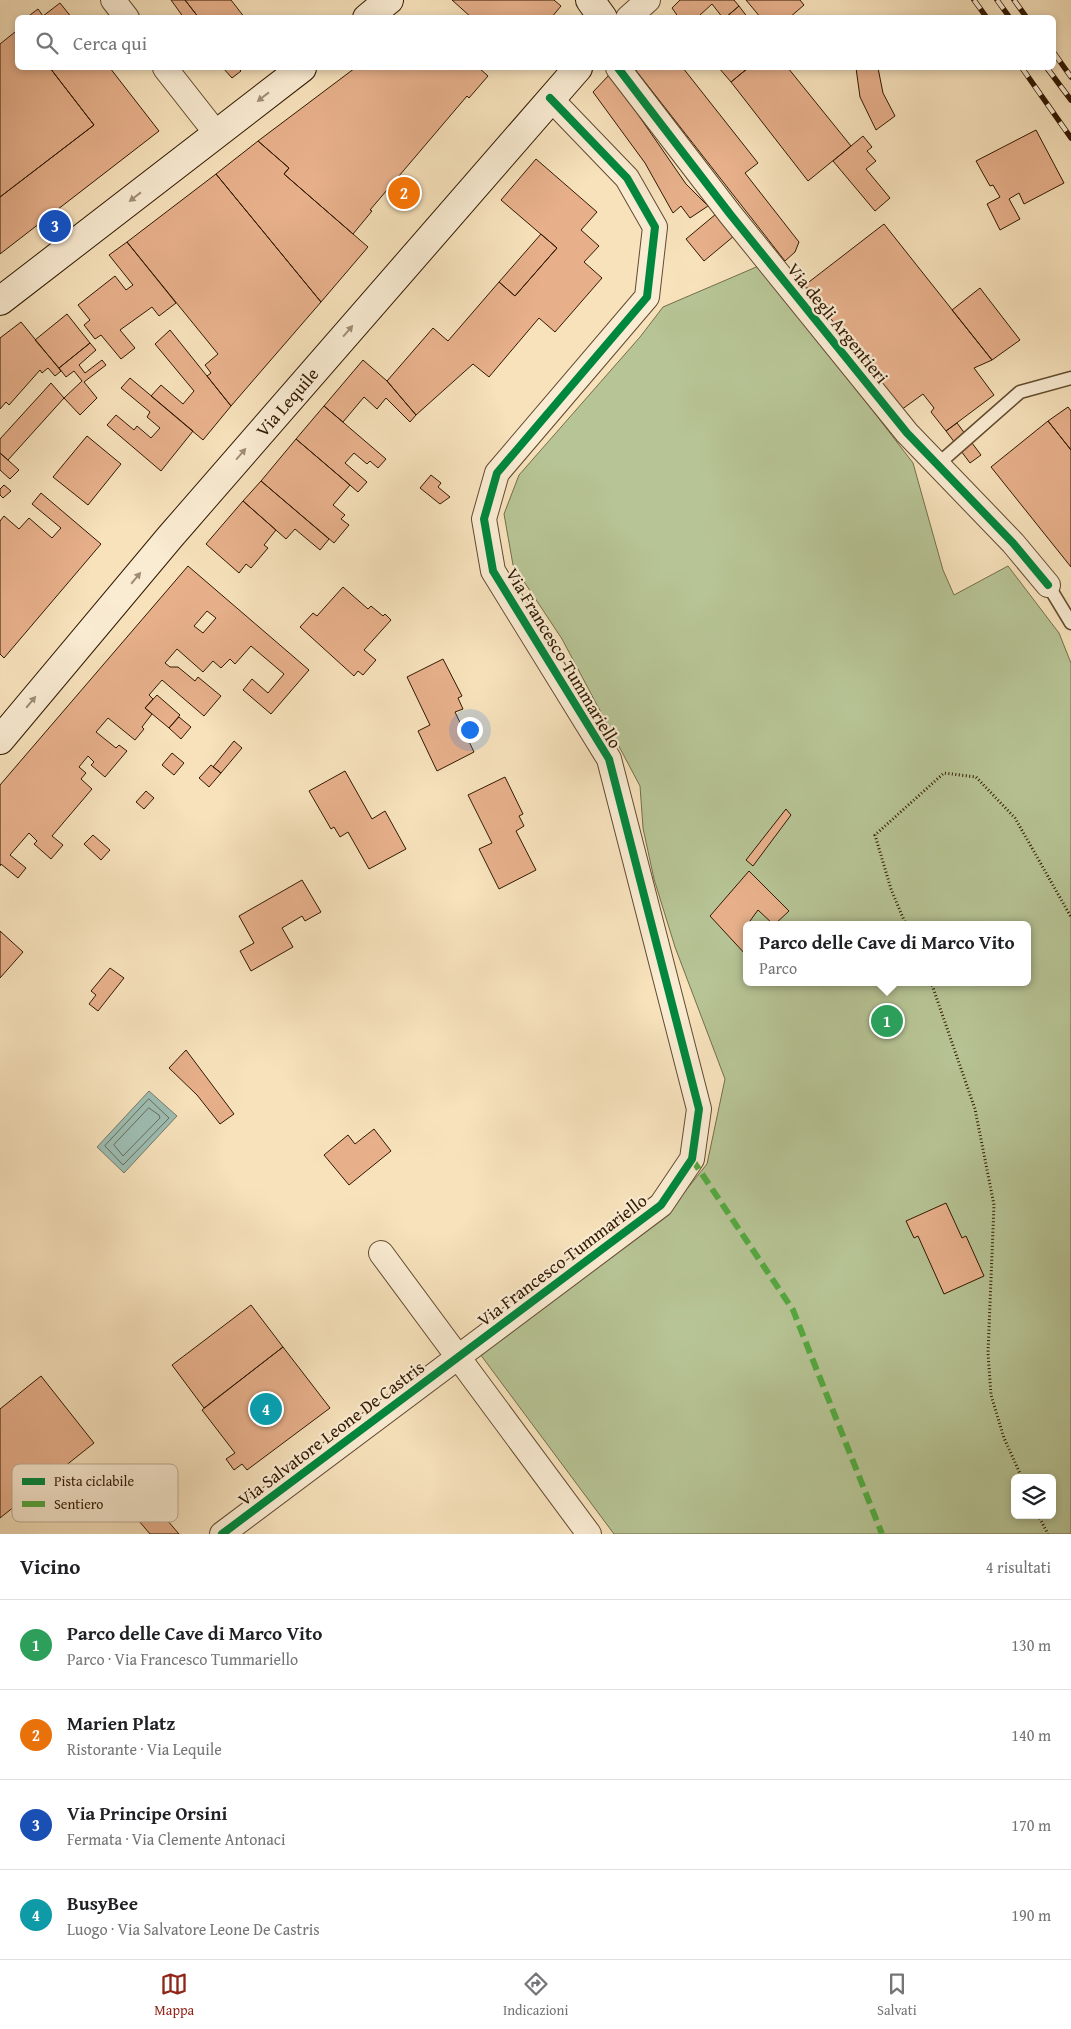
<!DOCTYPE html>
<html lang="it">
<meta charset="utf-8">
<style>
body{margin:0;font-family:"Gentium Book Plus",serif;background:#f2f2f2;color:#202124}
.controls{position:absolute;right:15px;bottom:15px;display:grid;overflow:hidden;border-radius:8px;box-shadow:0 2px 8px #0003}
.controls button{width:45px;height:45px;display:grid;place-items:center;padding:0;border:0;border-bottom:1px solid #e0e0e0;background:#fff;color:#202124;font:25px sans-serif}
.you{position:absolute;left:469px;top:729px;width:18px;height:18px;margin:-12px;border:4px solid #fff;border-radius:50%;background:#1a73e8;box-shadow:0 0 0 8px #1a73e833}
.badge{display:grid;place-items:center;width:32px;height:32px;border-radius:50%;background:#8f2418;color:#fff;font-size:16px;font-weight:700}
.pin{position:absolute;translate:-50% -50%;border:2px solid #fff;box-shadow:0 1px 5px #0006}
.popup{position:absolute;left:743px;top:921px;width:288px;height:65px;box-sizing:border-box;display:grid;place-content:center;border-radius:8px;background:#fff;filter:drop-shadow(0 1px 4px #0005);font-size:16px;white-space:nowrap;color:#757577}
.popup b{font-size:19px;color:#202124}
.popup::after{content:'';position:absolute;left:50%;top:100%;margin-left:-10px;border:10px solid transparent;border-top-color:#fff}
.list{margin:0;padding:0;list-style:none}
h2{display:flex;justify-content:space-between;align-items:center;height:65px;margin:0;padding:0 20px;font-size:21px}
h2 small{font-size:16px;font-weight:400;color:#757577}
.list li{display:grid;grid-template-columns:32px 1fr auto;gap:15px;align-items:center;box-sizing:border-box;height:90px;padding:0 20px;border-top:1px solid #e0e0e0}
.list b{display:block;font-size:19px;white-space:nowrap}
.list p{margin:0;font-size:16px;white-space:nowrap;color:#757577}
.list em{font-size:16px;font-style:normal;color:#757577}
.icon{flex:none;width:28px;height:28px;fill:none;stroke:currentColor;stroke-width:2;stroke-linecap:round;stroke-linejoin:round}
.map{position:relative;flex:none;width:1071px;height:1534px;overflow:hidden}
.search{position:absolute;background:#fff;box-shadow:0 2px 8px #0003;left:15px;right:15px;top:15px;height:55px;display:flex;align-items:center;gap:12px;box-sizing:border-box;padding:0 18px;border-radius:8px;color:#757577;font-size:19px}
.sheet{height:425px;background:#fff}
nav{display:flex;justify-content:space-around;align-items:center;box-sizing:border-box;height:70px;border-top:1px solid #e0e0e0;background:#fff;font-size:14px;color:#757577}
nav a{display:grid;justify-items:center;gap:2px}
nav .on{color:#8f2418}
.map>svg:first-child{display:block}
.green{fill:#b7c495;stroke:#746e4a;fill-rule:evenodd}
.water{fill:#9dbdb2;stroke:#727b6b}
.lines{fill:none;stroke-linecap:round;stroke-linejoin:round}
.shore{stroke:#676b59;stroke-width:1}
.building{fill:#e7b08b;stroke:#311900;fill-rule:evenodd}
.lane-casing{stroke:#624b2f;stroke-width:15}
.street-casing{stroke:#624b2f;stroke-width:26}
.secondary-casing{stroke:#311900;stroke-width:30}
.path{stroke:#311900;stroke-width:3;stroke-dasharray:1 2.5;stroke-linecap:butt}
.lane{stroke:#faecd3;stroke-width:12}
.street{stroke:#faecd3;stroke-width:24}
.secondary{stroke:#faecd3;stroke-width:28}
.rail-casing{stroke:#311900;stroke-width:5.5}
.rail{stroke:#faecd3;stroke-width:4;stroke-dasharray:11;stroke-linecap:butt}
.quiet{stroke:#54a940;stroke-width:6;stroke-dasharray:12 6;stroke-linecap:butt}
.cycleway-casing{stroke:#faecd3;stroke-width:11}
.cycleway{stroke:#00873e;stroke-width:8}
.oneway{fill:#a08d74}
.labels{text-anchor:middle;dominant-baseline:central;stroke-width:4.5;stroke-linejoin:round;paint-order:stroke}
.street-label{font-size:18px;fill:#311900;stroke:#faecd3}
.key{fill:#faecd3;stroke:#bead94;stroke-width:1}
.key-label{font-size:14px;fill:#311900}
</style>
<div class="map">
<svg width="1071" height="1534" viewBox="0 0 1071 1534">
<rect width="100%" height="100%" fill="#f7e2bc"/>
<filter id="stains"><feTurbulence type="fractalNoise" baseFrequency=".004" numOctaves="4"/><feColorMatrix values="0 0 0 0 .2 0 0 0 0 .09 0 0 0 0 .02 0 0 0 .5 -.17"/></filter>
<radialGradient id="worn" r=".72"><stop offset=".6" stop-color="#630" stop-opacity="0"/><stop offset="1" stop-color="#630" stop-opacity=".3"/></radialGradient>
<!-- green -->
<path class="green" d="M761 265 913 463 943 570 954 595 1008 566 1059 633 1071 663V1534H614L480 1354 666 1215 707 1164 725 1079 675 947 654 879 643 828 640 786 562 639 513 565 504 514 519 475 640 337 663 307ZM747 925H1027V982H747ZM1015 1478H1052V1515H1015Z"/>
<!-- water -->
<path class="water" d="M149 1091 177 1116 124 1173 97 1147Z"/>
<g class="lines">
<!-- shore -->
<path class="shore" d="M149 1099 169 1118 123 1165 105 1146Z
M149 1108 159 1115 160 1118 123 1156 114 1145Z"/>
</g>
<!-- building -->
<path class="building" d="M171 0H185L199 18H184Z
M185 0H231L245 18H199Z
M452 0H554L561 6 551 18H472Z
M680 0H734L739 6 725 18H723L712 4 700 15 702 18H679L672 8Z
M746 0H800L804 5 789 18H761Z
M60 3 72 18H26L38 9 43 16Z
M739 6 748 18H725Z
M15 32 18 35V68H50L94 125 0 197V44Z
M50 68H110L159 131 0 254V197L94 125Z
M223 68H238L241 71 232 78Z
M355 68H479L488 76 469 98 467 96 370 210 372 211 353 234 284 174 289 168 258 141Z
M634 68H683L758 163 745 173 799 242 795 252 785 261Z
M719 68H748L731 82Z
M748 68H788L851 146 808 181 731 82Z
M856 68H878L883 93 895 116 876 130 860 97Z
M610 74 686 184 708 206 690 218 681 206 673 213 645 163 593 92Z
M1036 130 1064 183 1024 204 1019 193 1009 199 1020 219 1000 230 987 204 1000 197 993 185 990 186 976 161Z
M863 136 872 147 867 151 876 161 866 169 890 198 875 211 833 161Z
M258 141 289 168 284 174 368 247 321 302 216 174Z
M536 159 597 212 581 230 599 246 584 262 602 278 555 332 539 318 489 377 473 364 416 415 387 381 433 328 448 341 499 282 515 296 557 248 501 200Z
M216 174 321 302 231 406 207 376 211 373 205 365 218 354 127 242Z
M716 214 734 236 704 261 686 239Z
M884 224 992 360 974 368 994 395 946 431 931 412 934 408 923 394 901 410 805 285Z
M541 234 557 248 515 296 499 282Z
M127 242 176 303 159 316 152 307 120 330 135 348 121 359 101 335 95 339 84 325 90 320 78 305 115 276 126 290 133 285 109 255Z
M980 288 1020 340 992 360 952 310Z
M67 314 90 343 59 368 35 340Z
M21 322 61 371 55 376 48 368 42 373 40 370 9 405 6 402 0 409V338Z
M170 330 231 406 203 440 151 396 161 385 183 404 194 391 155 344Z
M90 343 96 350 79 365 85 373 102 360 106 365 84 382 97 398 80 415 64 398 82 381 74 371 66 377 59 368Z
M363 360 387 381 416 415 410 422 386 398 377 409 364 397 343 422 324 406Z
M130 378 193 431 161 471 107 425 116 415 134 430 137 426 151 438 160 428 147 417 150 412 121 388Z
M51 383 64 398 8 460 0 453V439Z
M324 406 386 459 378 468 370 461 367 464 354 453 345 463 367 482 358 492 296 439Z
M1068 407 1071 411V450L1048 421Z
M1048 421 1071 450V567L991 467Z
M957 423 981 455 970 463 946 431Z
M87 436 121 464 88 505 53 477Z
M296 439 350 485 333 505 345 515 341 519 349 525 334 543 261 481Z
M0 453 19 470 10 479 0 470Z
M431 475 441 483 438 487 450 497 440 504 420 488Z
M261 481 329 539 320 550 295 529 286 539 243 501Z
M4 485 11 491 3 498 0 495V489Z
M41 493 101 544 4 658 0 654V521L4 516 19 529 29 518 52 538 61 528 32 504Z
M243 501 276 530 264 545 268 548 251 568 246 564 239 573 206 544Z
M188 566 309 670 271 714 243 690 252 679 268 693 284 674 251 646 235 664 230 659 221 668 213 661 203 672 177 649 165 663 170 667H178L195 681 198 677 221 696 204 716 162 680 149 695 153 699 145 708 152 714 142 727 144 729 135 740 108 718 96 732 116 748 119 745 127 751 105 777 91 765 94 762 88 756 79 767 86 773 81 779 92 789 52 836 63 845 51 859 34 844 37 841 29 833 10 855 26 868 18 878 1 864 0 866V785ZM207 611 216 618 203 633 194 626Z
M343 587 368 609 371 606 383 616 385 614 391 620 364 650 376 660 363 675 358 671 354 676 300 627 313 613 317 616Z
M443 659 462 696 458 698 463 709 455 712 474 752 437 771 418 731 430 725 407 677Z
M157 695 180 715 169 728 145 708Z
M179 717 191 727 181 739 169 728Z
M234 741 242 748 221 773 213 767Z
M172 753 184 763 174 775 162 765Z
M211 765 221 773 209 787 199 778Z
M345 771 372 819 385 811 406 849 369 869 348 832 340 837 334 827 331 829 309 791Z
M505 777 523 814 519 816 524 826 516 831 536 870 499 889 479 849 492 843 468 795Z
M146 791 154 798 144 809 136 802Z
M786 809 791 815 753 866 746 860Z
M93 835 110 850 101 860 84 844Z
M749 871 789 911 774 925 758 910 747 925V956L710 916Z
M302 880 321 912 305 921 302 916 282 928 293 947 251 971 240 951 254 943 239 916Z
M0 931 23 952 0 978Z
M110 968 124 978 98 1011 89 1004 96 995 91 991Z
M186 1050 234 1114 220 1124 197 1095 169 1068Z
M374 1129 391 1151 349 1185 324 1155 348 1135 355 1144Z
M946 1203 962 1238 966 1236 984 1276 944 1294 918 1236 914 1238 906 1221Z
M251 1305 283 1347 204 1408 172 1365Z
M283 1347 330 1408 247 1470 242 1464 234 1470 226 1459 235 1453 202 1410Z
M41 1376 94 1443 0 1518V1409Z
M127 1473 179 1534H150L110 1487Z"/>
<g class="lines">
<defs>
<path id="lane" d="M937 465 1020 392 1071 378
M1048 585 1071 623"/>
<path id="street" d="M113 0 127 18
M628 18 648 0
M165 68 216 133
M618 68 730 214 907 433 1013 543 1048 585
M381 1253 589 1534
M222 1534 661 1205 692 1159 699 1109 609 759 493 571 484 519 497 473 647 297 655 227 627 178 550 98"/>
<path id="secondary" d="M590 0 603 18
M367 18 389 0
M0 301 302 68
M0 740 170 537 578 68"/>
</defs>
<!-- lane casing -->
<use href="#lane" class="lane-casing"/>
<!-- street casing -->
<use href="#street" class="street-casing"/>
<!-- secondary casing -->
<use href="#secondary" class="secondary-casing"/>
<!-- path -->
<path class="path" d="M906 925 891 889 875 835 944 773 976 777 1015 818 1071 917
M931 982 975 1109 994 1205 988 1353 991 1395 1004 1438 1022 1478
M1038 1515 1048 1534"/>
<!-- lane -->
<use href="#lane" class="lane"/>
<!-- street -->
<use href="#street" class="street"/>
<!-- secondary -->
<use href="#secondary" class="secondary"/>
<defs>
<path id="rail" d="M974 0 987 18
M997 0 1010 18
M1014 0 1027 18
M1054 53 1071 77
M1022 68 1071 138
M1047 68 1071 100"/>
</defs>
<!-- rail casing -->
<use href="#rail" class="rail-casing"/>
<!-- rail -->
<use href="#rail" class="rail"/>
<!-- quiet -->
<path class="quiet" d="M692 1159 793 1310 882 1534"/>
<defs>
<path id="cycleway" d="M618 68 730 214 907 433 1013 543 1048 585
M222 1534 661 1205 692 1159 699 1109 609 759 493 571 484 519 497 473 647 297 655 227 627 178 550 98"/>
</defs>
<!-- cycleway casing -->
<use href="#cycleway" class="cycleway-casing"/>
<!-- cycleway -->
<use href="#cycleway" class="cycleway"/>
</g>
<!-- one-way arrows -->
<defs><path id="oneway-solid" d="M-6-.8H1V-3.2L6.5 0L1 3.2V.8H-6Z" transform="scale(1.25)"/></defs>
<g class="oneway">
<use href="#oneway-solid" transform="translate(263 97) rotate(142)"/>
<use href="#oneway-solid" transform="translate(135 197) rotate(142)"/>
<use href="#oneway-solid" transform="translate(348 331) rotate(-49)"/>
<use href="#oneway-solid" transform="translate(241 454) rotate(-49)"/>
<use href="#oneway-solid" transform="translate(136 578) rotate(-50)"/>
<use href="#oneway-solid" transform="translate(31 702) rotate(-50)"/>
</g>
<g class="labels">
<!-- street labels -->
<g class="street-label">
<text transform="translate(838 323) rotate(51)">Via degli Argentieri</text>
<text transform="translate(287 402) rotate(-49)">Via Lequile</text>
<text transform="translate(564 658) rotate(59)">Via Francesco Tummariello</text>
<text transform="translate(562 1260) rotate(-37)">Via Francesco Tummariello</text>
<text transform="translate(331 1433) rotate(-37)">Via Salvatore Leone De Castris</text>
</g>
</g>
<!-- legend -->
<rect x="12" y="1464" width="166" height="58" rx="8" class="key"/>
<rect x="22" y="1478" width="23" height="7" fill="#00873e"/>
<rect x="22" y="1501" width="23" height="6" fill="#54a940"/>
<g class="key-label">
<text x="54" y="1486">Pista ciclabile</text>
<text x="54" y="1509">Sentiero</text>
</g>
<rect width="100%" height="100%" filter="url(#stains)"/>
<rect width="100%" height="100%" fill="url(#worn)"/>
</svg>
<div class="controls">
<button><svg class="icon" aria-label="layers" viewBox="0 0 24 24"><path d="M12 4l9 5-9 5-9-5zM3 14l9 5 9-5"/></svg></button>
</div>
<div class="you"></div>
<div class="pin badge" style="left:887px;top:1021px;background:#2e9e5b">1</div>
<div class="popup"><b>Parco delle Cave di Marco Vito</b>Parco</div>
<div class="pin badge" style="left:404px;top:193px;background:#e8710a">2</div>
<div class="pin badge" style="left:55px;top:226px;background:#1a4fb4">3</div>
<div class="pin badge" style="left:266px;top:1409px;background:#0f9aa8">4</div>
<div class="search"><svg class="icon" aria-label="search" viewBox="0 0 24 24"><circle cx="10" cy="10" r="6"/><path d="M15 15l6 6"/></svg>Cerca qui</div>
</div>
<section class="sheet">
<h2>Vicino<small>4 risultati</small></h2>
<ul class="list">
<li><span class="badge" style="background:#2e9e5b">1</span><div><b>Parco delle Cave di Marco Vito</b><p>Parco · Via Francesco Tummariello</p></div><em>130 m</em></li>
<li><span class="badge" style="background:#e8710a">2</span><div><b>Marien Platz</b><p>Ristorante · Via Lequile</p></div><em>140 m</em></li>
<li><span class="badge" style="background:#1a4fb4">3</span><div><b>Via Principe Orsini</b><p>Fermata · Via Clemente Antonaci</p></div><em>170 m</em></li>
<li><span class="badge" style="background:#0f9aa8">4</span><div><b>BusyBee</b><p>Luogo · Via Salvatore Leone De Castris</p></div><em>190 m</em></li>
</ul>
</section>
<nav>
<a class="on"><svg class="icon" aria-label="map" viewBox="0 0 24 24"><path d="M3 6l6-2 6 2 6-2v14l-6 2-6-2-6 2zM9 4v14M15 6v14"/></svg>Mappa</a>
<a><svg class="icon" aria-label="directions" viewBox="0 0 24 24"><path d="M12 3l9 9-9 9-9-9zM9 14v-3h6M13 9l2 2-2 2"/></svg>Indicazioni</a>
<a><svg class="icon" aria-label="saved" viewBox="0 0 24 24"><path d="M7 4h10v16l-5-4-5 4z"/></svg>Salvati</a>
</nav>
